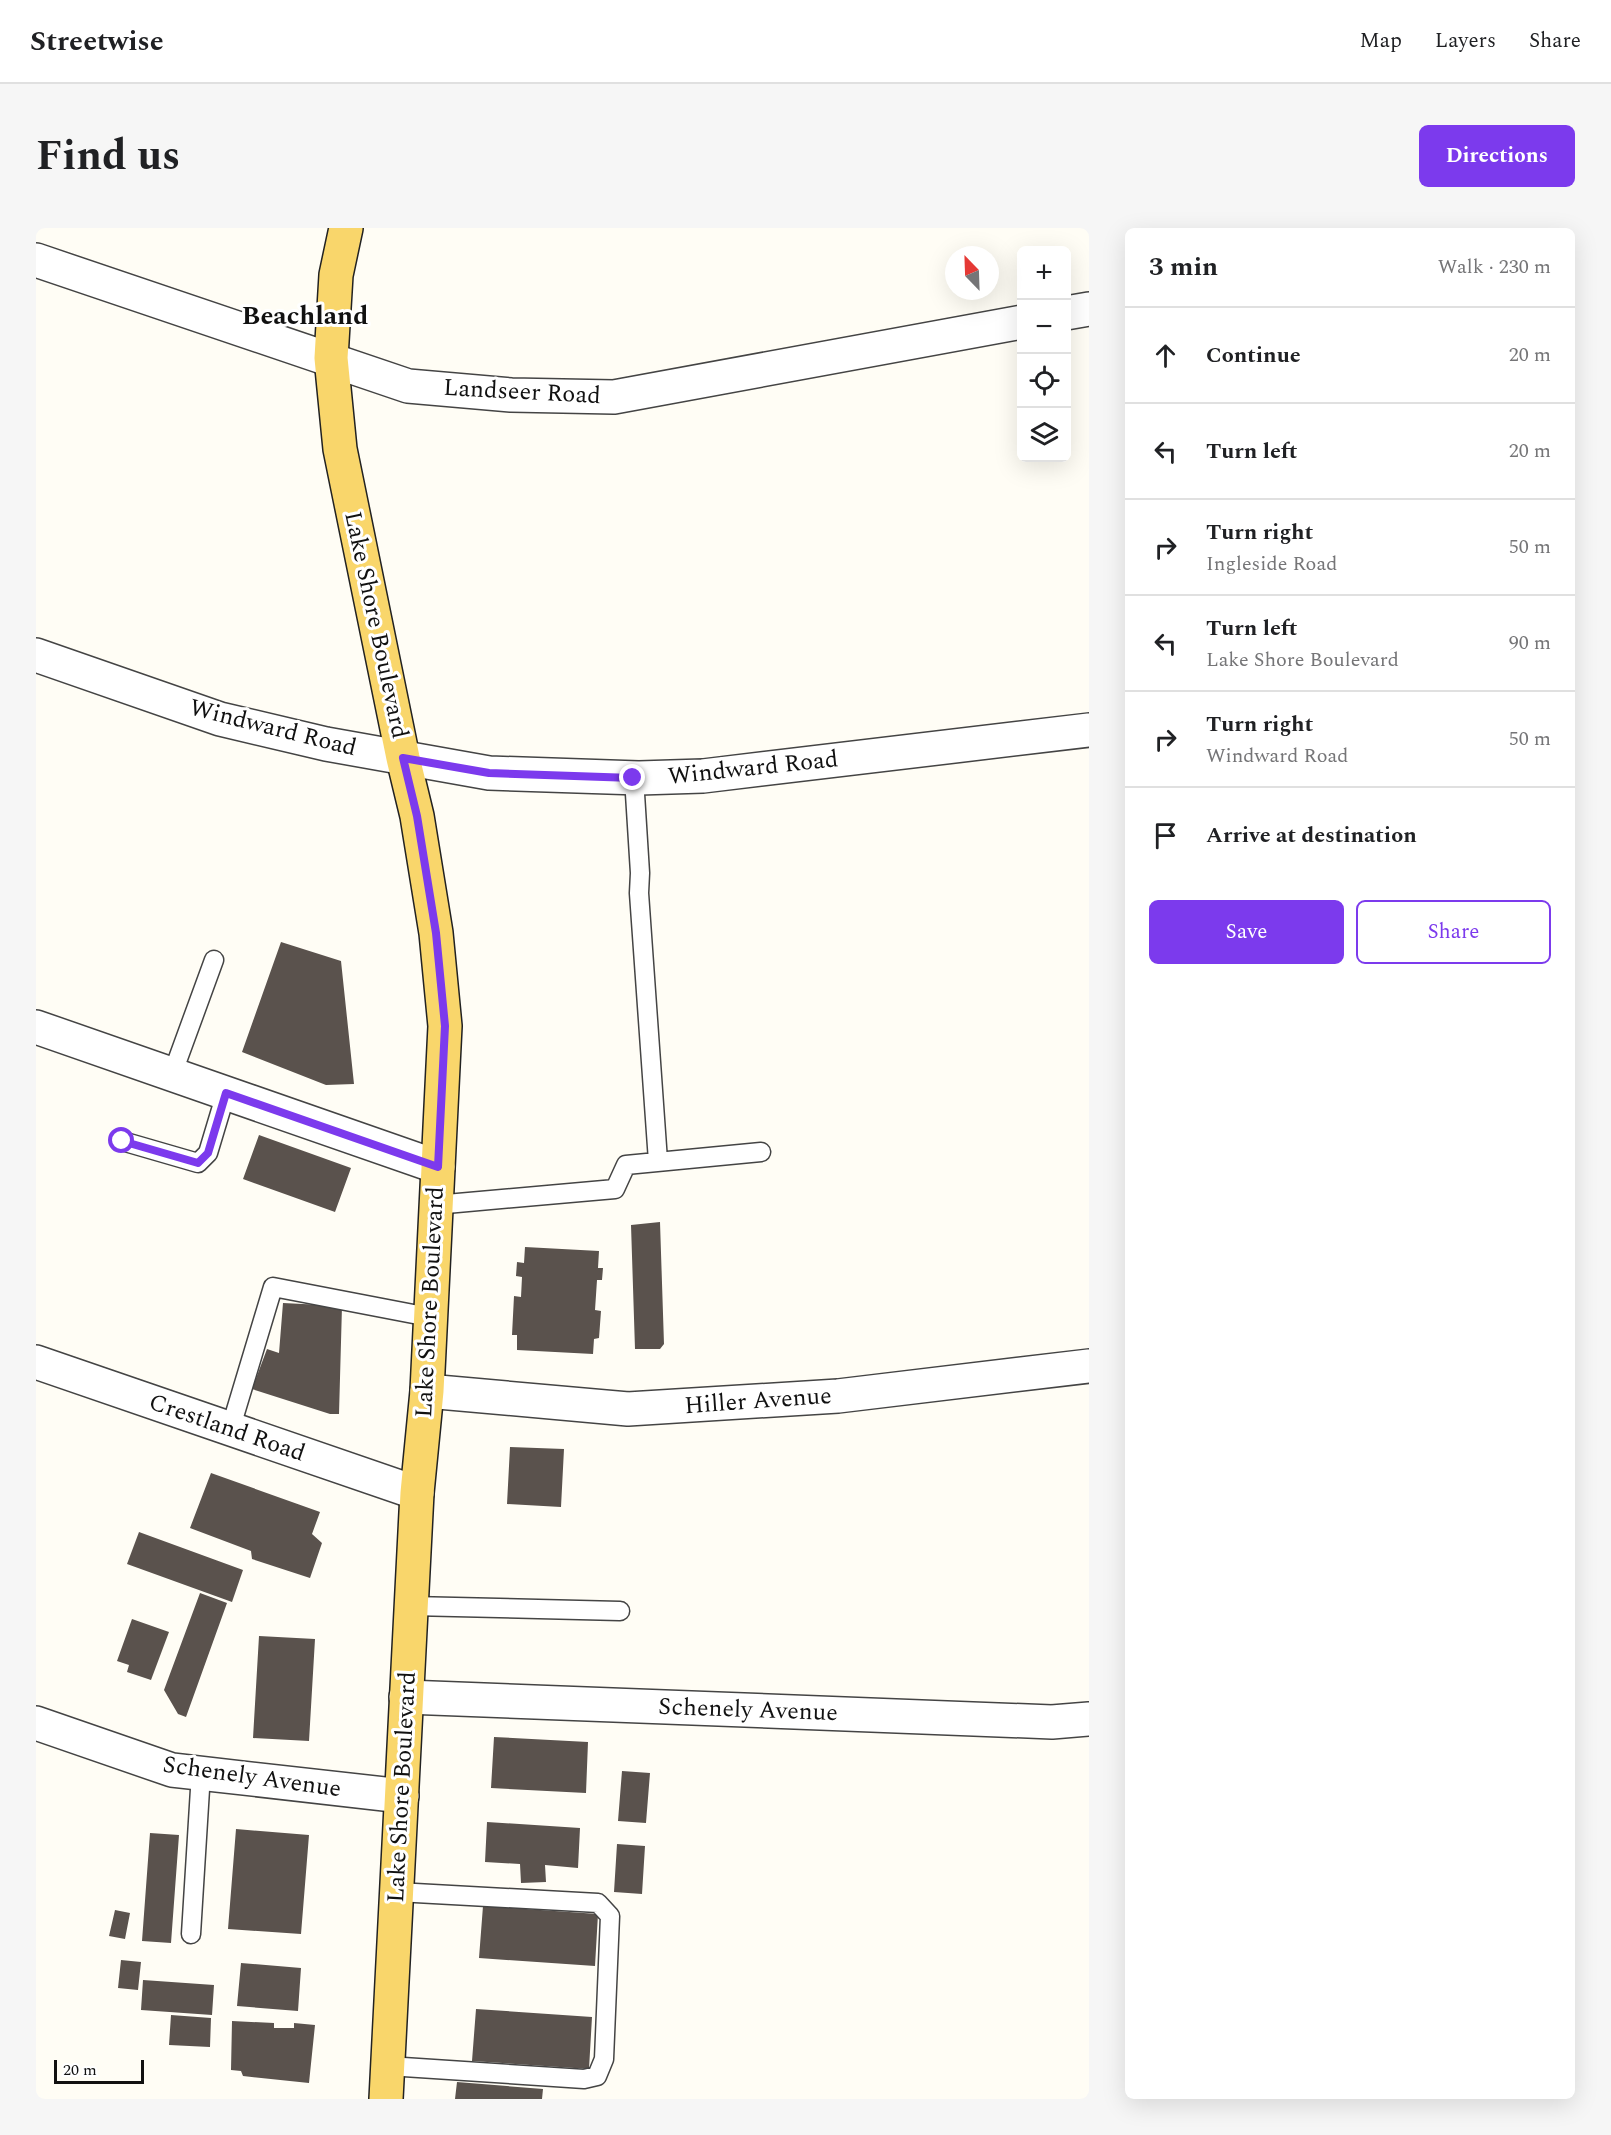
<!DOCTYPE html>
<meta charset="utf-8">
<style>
body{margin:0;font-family:Spectral,serif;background:#f6f6f6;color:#202124}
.controls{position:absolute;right:18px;top:18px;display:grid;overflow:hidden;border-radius:9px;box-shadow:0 6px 24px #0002}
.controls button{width:54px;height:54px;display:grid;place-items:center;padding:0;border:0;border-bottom:2px solid #e0e0e0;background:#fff;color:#202124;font:30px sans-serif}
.compass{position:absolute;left:909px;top:18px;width:54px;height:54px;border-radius:50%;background:#fff;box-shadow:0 6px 24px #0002;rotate:337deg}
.scale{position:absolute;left:18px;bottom:15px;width:90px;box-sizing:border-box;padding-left:6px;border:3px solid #111;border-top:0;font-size:16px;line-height:21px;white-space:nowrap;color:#111;-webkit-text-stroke:4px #fff;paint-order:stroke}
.stop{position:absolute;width:18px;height:18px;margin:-14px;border:4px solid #7c3aed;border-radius:50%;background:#fff}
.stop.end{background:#7c3aed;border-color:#fff;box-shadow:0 2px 6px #0008}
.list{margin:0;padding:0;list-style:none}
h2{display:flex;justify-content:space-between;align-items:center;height:78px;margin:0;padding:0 24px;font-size:26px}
h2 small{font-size:20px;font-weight:400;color:#757577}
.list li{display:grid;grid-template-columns:39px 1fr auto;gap:18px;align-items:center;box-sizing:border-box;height:96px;padding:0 24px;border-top:2px solid #e0e0e0}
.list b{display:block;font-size:22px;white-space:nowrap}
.list p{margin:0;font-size:20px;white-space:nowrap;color:#757577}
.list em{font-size:20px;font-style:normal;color:#757577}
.actions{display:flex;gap:12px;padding:18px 24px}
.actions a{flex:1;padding:14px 0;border:2px solid #7c3aed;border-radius:9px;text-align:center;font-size:21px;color:#7c3aed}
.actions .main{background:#7c3aed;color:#fff}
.icon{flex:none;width:33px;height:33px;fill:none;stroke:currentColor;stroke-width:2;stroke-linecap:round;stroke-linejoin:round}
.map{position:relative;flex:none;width:1053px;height:1871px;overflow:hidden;border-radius:9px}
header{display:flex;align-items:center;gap:36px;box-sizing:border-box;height:84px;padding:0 30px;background:#fff;border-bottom:2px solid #e0e0e0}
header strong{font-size:28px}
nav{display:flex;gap:33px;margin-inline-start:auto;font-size:21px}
.intro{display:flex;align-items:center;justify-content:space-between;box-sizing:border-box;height:144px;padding:0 36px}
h1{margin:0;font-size:42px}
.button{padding:15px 27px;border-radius:9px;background:#7c3aed;color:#fff;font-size:21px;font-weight:700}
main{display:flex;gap:36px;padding:0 36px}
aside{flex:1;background:#fff;border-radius:9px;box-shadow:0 6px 24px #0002}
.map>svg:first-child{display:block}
.building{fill:#5a524d}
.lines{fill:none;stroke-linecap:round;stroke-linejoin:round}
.lane-casing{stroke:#444;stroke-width:21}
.street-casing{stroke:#444;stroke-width:36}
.primary-casing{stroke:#222;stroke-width:36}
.lane{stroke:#fff;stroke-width:18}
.street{stroke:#fff;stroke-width:33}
.primary{stroke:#f9d66b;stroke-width:33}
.route{stroke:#7c3aed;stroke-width:8}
.labels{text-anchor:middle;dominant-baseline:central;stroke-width:6;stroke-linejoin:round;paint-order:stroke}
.street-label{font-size:24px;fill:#111;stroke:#fff}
.neighbourhood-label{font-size:26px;font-weight:bold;fill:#111;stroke:#fff}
</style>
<header>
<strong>Streetwise</strong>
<nav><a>Map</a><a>Layers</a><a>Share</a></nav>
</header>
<div class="intro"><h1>Find us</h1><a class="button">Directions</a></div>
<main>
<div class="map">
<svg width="1053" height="1871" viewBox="0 0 1053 1871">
<rect width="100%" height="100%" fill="#fffdf5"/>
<!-- building -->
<path class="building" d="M245 714 305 733 318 856 290 857 206 824Z
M223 907 315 940 299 984 207 951Z
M624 994 628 1116 624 1121H599L595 997Z
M489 1019 563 1023 562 1040H567L566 1052H561L559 1082 565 1083 563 1110 558 1111 557 1126 481 1122V1107H476L478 1068 485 1069 486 1049 480 1048 481 1034 488 1035Z
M247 1075 306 1078 303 1186H294L216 1161 231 1121 243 1125Z
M474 1219 528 1221 525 1279 471 1276Z
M175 1245 284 1284 276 1306 286 1315 274 1350 216 1331 215 1323 154 1300Z
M103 1304 207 1342 196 1374 91 1336Z
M164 1365 191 1375 150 1489 142 1486 128 1462Z
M96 1391 133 1404 115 1452 91 1444 93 1437 81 1433Z
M223 1408 279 1411 273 1513 217 1510Z
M458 1509 552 1514 550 1565 455 1560Z
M586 1543 614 1545 610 1595 582 1593Z
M451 1594 544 1600 542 1640 509 1637 510 1654 485 1655 484 1636 449 1634Z
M200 1601 273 1607 265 1706 192 1701Z
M114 1605 143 1607 135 1715 106 1713Z
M581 1616 609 1618 606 1666 578 1664Z
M447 1678 562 1686 559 1738 443 1730Z
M79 1682 94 1685 89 1711 73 1708Z
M85 1732 105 1734 102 1762 82 1760Z
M205 1735 265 1740 262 1783 201 1778Z
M107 1752 178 1757 176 1787 105 1782Z
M440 1781 556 1789 553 1841 436 1833Z
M135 1787 175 1790 174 1819 133 1817Z
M196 1793 238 1795V1800H258V1795L279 1797 273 1855 207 1848 205 1843 195 1842Z
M421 1854 507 1861 506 1871H419Z"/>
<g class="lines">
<defs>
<path id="lane" d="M598 550 604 645 603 665 622 933
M136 847 178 732
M86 913 162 935 172 925 190 865
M399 977 579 961 590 937 725 924
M194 1202 237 1059 393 1089
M375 1378 584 1383
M155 1706 165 1545
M352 1838 548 1851 561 1848 568 1831 574 1688 562 1675 361 1664"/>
<path id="street" d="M0 32 372 158 475 167 578 169 986 94
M1030 85 1053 81
M0 427 184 491 290 516 453 545 603 550 667 548 1053 502
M0 799 402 939
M0 1134 381 1265
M391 1163 592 1181 802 1168 1053 1138
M370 1469 1016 1494 1053 1491
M0 1495 136 1542 366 1568"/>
<path id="primary" d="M310 0 300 47 295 130 304 221 367 530 381 588 400 705 409 798 391 1163 381 1265 350 1871"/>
</defs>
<!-- lane casing -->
<use href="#lane" class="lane-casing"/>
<!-- street casing -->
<use href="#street" class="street-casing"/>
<!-- primary casing -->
<use href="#primary" class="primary-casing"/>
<!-- lane -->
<use href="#lane" class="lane"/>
<!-- street -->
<use href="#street" class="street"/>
<!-- primary -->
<use href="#primary" class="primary"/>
</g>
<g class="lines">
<!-- route -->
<path class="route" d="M86 913 162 935 172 925 190 865 402 939 409 798 400 705 381 588 367 530 453 545 597 550"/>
</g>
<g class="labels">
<!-- street labels -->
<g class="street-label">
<text transform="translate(486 164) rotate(3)">Landseer Road</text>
<text transform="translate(340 397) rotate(78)">Lake Shore Boulevard</text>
<text transform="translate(237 500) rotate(14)">Windward Road</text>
<text transform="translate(717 540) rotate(-6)">Windward Road</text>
<text transform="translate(394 1074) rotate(-87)">Lake Shore Boulevard</text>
<text transform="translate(722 1173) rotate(-4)">Hiller Avenue</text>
<text transform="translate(191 1200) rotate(19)">Crestland Road</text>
<text transform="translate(712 1482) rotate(2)">Schenely Avenue</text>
<text transform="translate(216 1549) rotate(8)">Schenely Avenue</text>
<text transform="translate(366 1559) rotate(-87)">Lake Shore Boulevard</text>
</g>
<!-- neighbourhood labels -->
<g class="neighbourhood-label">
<text x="269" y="88">Beachland</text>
</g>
</g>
</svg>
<div class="controls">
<button>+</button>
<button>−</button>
<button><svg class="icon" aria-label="locate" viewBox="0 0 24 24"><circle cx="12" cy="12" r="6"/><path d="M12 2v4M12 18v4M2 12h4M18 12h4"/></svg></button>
<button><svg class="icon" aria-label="layers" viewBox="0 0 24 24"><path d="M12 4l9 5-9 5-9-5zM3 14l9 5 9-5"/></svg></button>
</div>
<svg class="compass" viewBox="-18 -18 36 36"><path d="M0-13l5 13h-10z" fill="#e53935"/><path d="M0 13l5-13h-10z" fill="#757577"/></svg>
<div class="scale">20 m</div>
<div class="stop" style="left:86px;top:913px"></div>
<div class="stop end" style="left:597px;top:550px"></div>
</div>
<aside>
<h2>3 min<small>Walk · 230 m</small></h2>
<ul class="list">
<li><svg class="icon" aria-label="ahead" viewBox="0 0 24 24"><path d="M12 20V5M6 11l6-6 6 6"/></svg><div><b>Continue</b></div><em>20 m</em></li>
<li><svg class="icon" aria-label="left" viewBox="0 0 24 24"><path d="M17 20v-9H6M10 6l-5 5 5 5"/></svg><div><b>Turn left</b></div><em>20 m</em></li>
<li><svg class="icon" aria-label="right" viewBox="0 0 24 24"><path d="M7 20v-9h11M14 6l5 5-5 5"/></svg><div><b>Turn right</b><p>Ingleside Road</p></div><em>50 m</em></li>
<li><svg class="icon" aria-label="left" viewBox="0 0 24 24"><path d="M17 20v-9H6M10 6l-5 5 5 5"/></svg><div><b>Turn left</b><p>Lake Shore Boulevard</p></div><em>90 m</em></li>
<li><svg class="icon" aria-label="right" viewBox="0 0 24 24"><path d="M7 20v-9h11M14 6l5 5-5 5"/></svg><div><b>Turn right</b><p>Windward Road</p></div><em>50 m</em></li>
<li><svg class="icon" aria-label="arrive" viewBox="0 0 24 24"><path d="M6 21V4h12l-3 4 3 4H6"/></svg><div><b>Arrive at destination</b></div></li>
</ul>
<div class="actions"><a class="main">Save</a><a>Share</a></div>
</aside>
</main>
